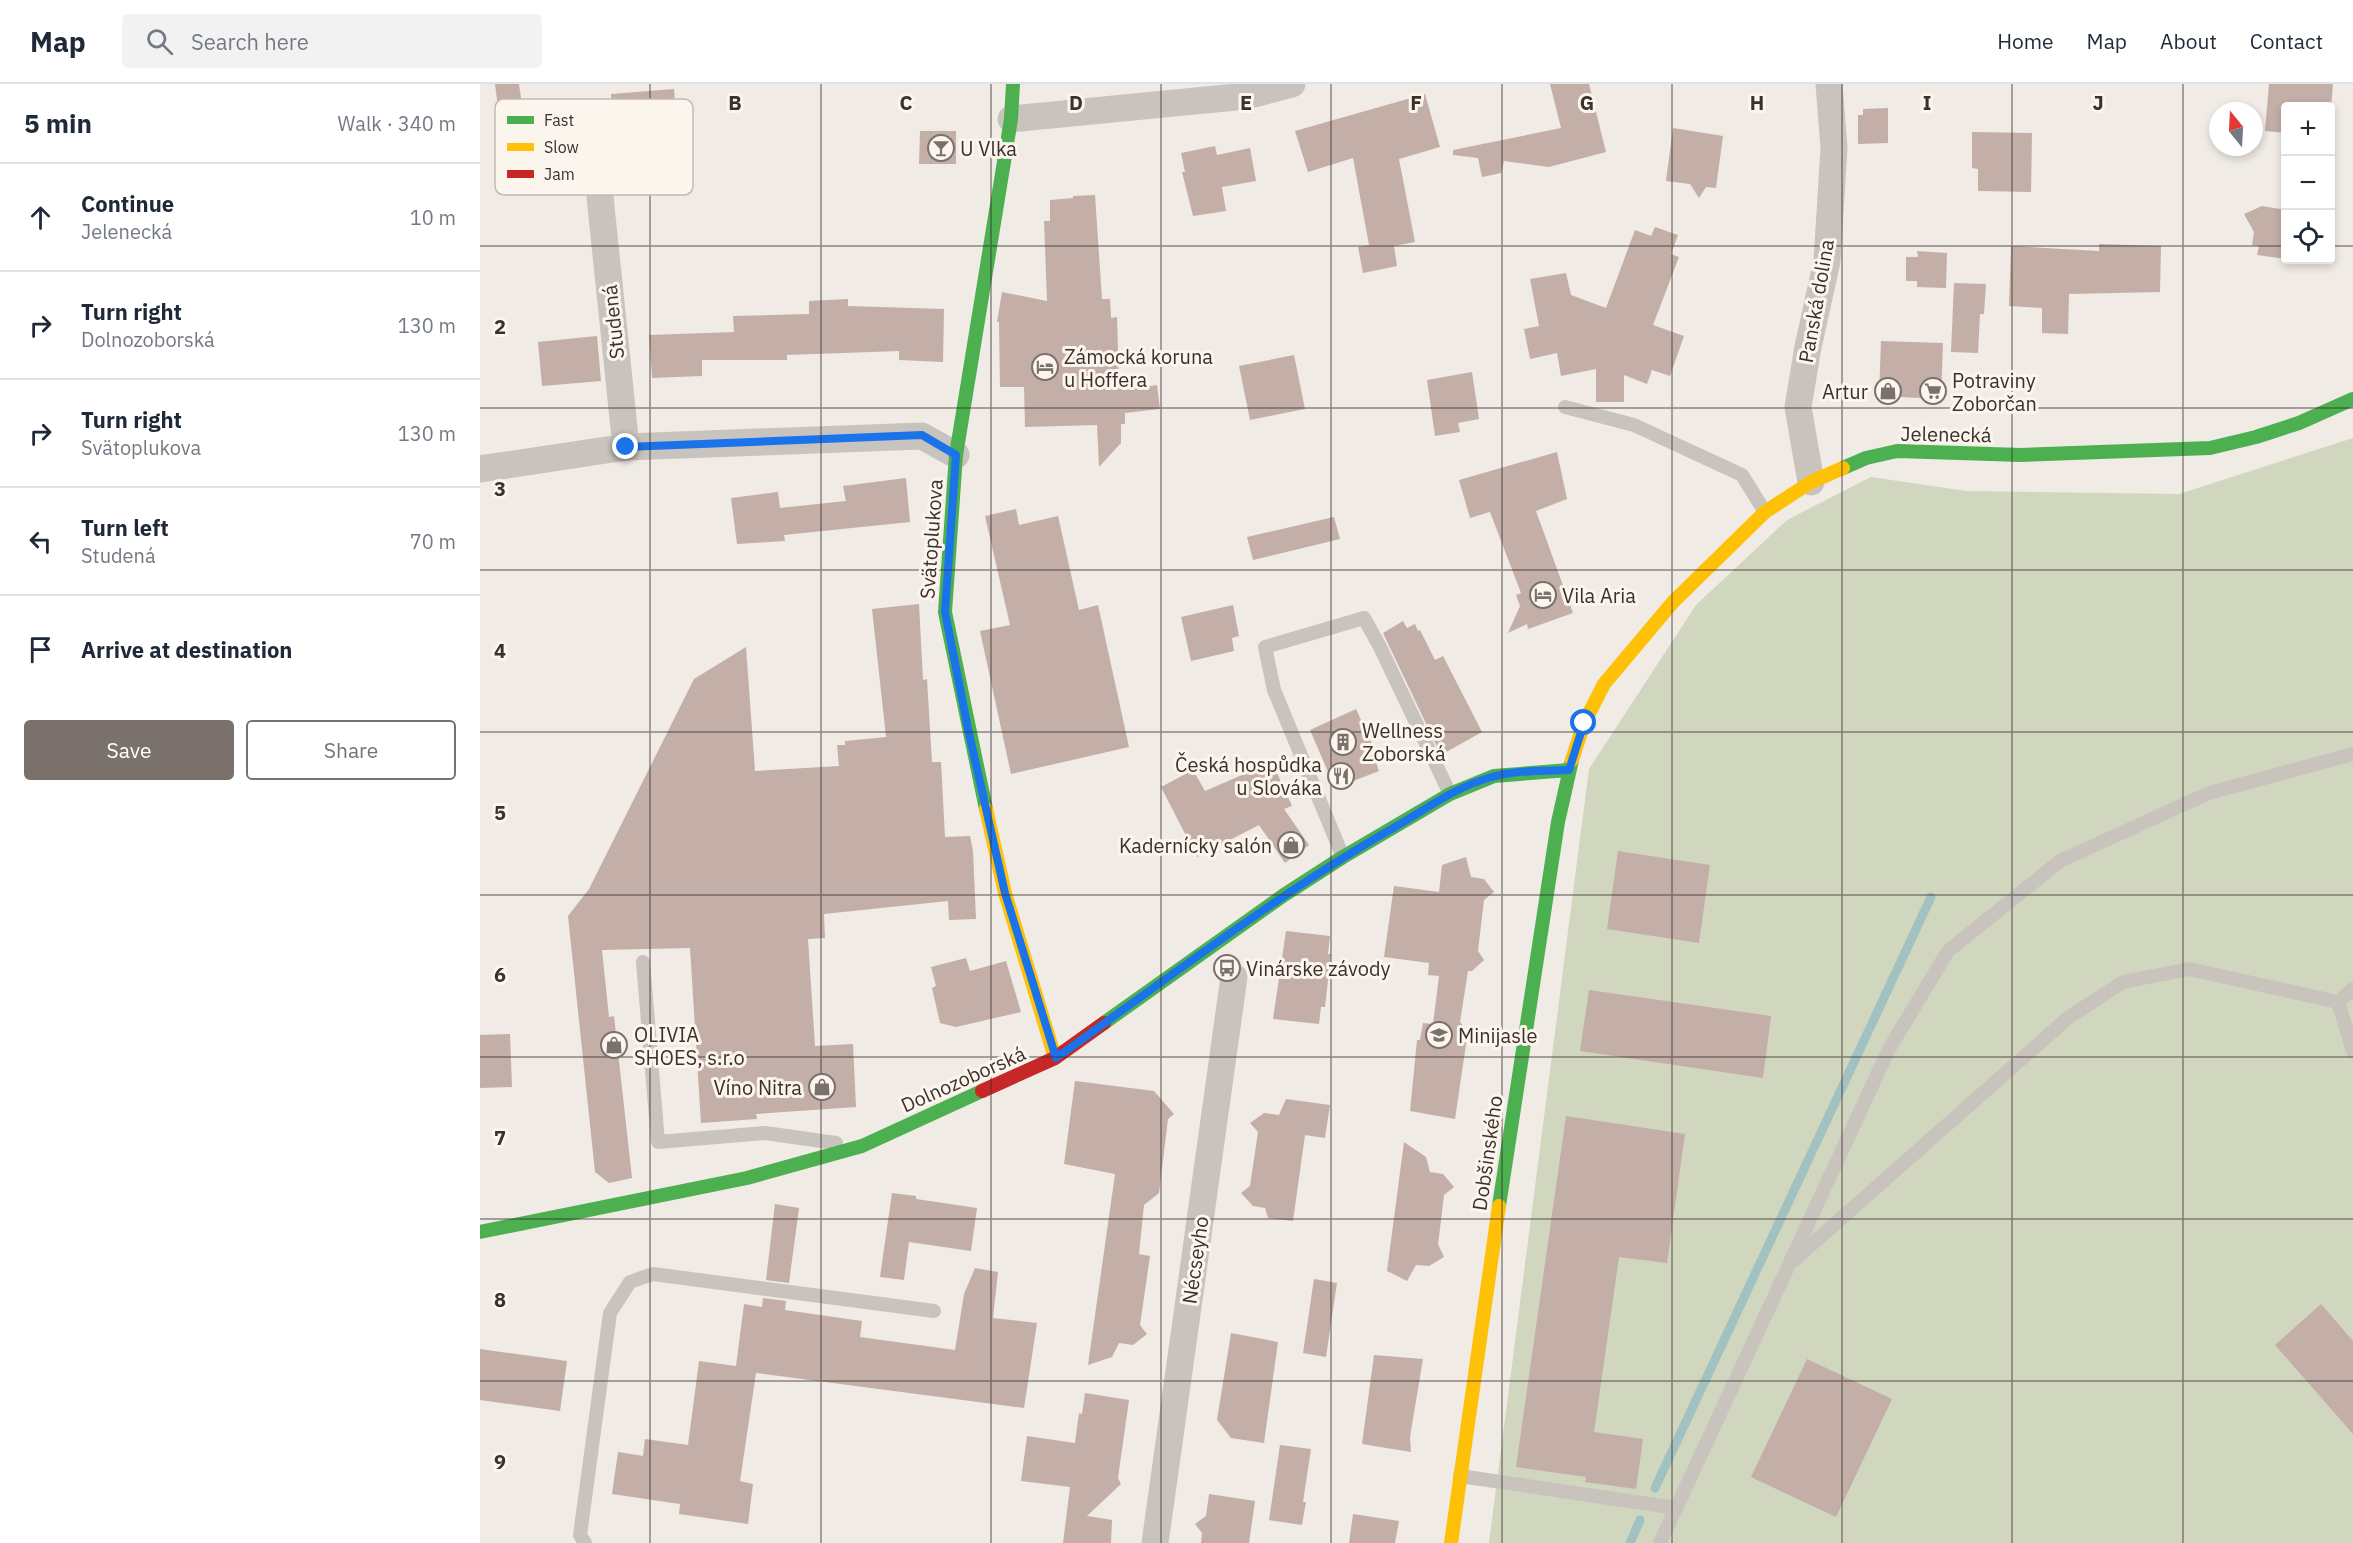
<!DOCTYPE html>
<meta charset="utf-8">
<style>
body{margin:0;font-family:"IBM Plex Sans",sans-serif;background:#f2f2f3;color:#1f2937}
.controls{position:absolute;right:18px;top:18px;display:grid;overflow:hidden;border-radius:6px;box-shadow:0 3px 9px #0003}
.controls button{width:54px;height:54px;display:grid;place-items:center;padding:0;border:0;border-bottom:2px solid #e0e1e3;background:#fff;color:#1f2937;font:30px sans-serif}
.compass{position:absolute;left:1729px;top:18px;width:54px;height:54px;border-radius:50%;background:#fff;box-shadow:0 3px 9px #0003;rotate:342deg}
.stop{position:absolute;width:18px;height:18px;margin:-14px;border:4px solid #1a73e8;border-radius:50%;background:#fff}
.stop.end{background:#1a73e8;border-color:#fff;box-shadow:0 2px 6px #0008}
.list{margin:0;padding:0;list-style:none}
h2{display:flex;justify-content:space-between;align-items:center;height:78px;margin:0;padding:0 24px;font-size:26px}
h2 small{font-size:20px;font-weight:400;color:#747a83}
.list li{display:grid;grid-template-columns:39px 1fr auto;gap:18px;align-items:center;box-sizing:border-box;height:108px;padding:0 24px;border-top:2px solid #e0e1e3}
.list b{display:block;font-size:22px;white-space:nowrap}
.list p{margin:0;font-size:20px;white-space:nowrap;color:#747a83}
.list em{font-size:20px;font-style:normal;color:#747a83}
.actions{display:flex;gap:12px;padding:18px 24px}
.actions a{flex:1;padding:14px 0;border:2px solid #7a716c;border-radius:6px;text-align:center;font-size:21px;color:#7a716c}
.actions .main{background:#7a716c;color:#fff}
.icon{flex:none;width:33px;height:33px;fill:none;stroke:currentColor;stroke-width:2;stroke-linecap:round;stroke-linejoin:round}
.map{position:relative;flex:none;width:1873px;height:1459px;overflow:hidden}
header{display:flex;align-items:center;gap:36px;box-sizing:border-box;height:84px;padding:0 30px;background:#fff;border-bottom:2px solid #e0e1e3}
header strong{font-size:28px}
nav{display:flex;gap:33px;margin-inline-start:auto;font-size:21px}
.search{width:420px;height:54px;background:#f2f2f3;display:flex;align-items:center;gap:15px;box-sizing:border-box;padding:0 21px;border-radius:6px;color:#747a83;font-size:22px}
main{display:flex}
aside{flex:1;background:#fff}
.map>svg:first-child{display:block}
.green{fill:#d1d6bf}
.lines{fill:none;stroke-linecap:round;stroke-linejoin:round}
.stream{stroke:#a1c2c1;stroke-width:9}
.building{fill:#c3afa7}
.lane{stroke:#c9c3be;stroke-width:14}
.street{stroke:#c9c3be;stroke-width:27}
.fast{stroke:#4caf50;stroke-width:14}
.slow{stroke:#ffc107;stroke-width:14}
.jam{stroke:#c62828;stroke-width:14}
.route{stroke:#1a73e8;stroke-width:8}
.grid{fill:none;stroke:#3b302b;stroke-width:1.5;stroke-opacity:0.55}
.labels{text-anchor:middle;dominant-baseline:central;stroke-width:6;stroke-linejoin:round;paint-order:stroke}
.poi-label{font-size:20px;fill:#3b302b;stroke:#fbf5ee;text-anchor:start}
.street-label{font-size:20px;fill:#3b302b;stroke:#fbf5ee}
.key{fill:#fbf5ee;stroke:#c1bab4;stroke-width:1.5}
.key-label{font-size:16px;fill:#3b302b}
.grid-label{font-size:20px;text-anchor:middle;font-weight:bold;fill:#3b302b;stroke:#fbf5ee;stroke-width:6;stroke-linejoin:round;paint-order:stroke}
</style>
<header>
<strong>Map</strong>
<div class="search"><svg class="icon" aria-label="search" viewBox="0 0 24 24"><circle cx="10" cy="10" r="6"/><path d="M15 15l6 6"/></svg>Search here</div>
<nav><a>Home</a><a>Map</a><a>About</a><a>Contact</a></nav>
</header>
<main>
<aside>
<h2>5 min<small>Walk · 340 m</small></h2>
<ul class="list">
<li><svg class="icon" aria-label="ahead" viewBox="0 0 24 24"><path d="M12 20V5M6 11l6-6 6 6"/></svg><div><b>Continue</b><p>Jelenecká</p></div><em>10 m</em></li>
<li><svg class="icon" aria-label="right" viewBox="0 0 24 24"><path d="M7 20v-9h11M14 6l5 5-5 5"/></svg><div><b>Turn right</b><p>Dolnozoborská</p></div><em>130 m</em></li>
<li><svg class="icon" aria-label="right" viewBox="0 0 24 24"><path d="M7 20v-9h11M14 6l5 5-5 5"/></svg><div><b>Turn right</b><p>Svätoplukova</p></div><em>130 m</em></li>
<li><svg class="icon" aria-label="left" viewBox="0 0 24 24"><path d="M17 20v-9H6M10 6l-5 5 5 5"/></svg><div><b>Turn left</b><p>Studená</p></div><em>70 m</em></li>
<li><svg class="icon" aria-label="arrive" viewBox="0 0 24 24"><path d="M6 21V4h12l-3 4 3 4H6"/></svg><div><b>Arrive at destination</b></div></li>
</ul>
<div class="actions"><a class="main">Save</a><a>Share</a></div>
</aside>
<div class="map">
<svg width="1873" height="1459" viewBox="0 0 1873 1459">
<rect width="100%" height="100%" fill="#f0ebe5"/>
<!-- green -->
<path class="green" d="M1873 354V1459H1009L1109 685 1216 521 1307 436 1391 393 1486 407 1699 410Z"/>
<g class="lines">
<!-- stream -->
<path class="stream" d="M1175 1404 1451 813
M1150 1459 1160 1436"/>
</g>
<!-- building -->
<path class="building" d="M15 0H39L43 28 19 31Z
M1070 0H1109L1126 68 1069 83 1024 77 1021 89 1002 93 998 74 973 71V66L1081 44Z
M1789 0H1853L1851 25V22H1806V49L1785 47Z
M194 5 198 54 151 59 149 39 133 41 131 10Z
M945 10 960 63 919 75 935 158 914 162 917 182 883 189 878 163 889 161 873 74 828 88 815 47Z
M1408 24V59L1378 60V31H1383V25Z
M1193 44 1243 52 1236 104 1226 103 1219 114 1210 100 1186 97Z
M440 47H476V80H439Z
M1492 48 1552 49 1551 108 1498 107V85L1492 84Z
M735 62 737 71 770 64 776 97 742 103 746 127 713 132 702 88H705L701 69Z
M615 111 622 215H630L631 234 637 233 639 301H644V306L677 301 680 325 645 329V340H641V359L619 383 617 341 545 343 544 303H520L519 238H517L522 208 567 217 564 137H570V116L593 114V112Z
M1782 122 1806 126V175L1777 171 1779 162 1772 161 1774 148 1764 130Z
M1175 143 1198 151 1191 170 1199 173 1173 241 1204 252 1190 292 1172 286 1167 300 1144 291V318H1116V285L1081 292 1077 269 1050 275 1044 245 1059 242 1050 195 1086 189 1091 211 1126 224 1155 146 1171 152Z
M1619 160 1681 162 1680 208 1589 210 1588 250 1562 249V224L1529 222 1531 162 1619 167Z
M1437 167 1467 169 1466 204 1437 203V197H1426V173H1438Z
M1474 199 1506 200 1504 230H1500L1498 269 1471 268Z
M368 215V222L464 225 463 278 419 276V267L307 271V276H222V292L172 294 169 251 254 248 253 232 329 230V217Z
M117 252 121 297 62 302 58 258Z
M1401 257 1463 259 1461 315 1399 312Z
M814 271 825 325 770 336 759 282Z
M992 288 999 335 978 339 980 348 955 352 947 296Z
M1077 368 1087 415 1056 427 1093 529 1048 545 1047 540 1028 549 1040 522 1036 511 1041 509 1010 428 990 434 979 396Z
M426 394 430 438 304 451 305 457 257 460 251 414 298 408 300 424 366 417 363 402Z
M536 425 539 441 578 432 599 526 618 521 649 663 531 690 500 547 530 541 505 432Z
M854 433 860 455 773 476 767 453Z
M439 520 443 596 447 595 452 678H461L465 753 490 752 493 767 496 835 469 836 468 817 344 830 345 854 328 855 335 962 373 960 376 1023 276 1030 277 1035 221 1039 210 864 122 866 129 933 134 932 152 1094 129 1099 115 1088 88 832 109 805 214 595 266 563 275 687 359 682 357 661H365V657L406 653 392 525Z
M753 521 759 552 752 554 754 567 711 577 701 533Z
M923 537 927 544 935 540 938 547 940 546 955 576 963 572 1002 648 961 671 903 549Z
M876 625 897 671 894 673 899 687 855 704 830 646Z
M792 678 812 722 804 725 829 761 805 779 779 741 717 773 681 703 713 686 725 707Z
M1138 767 1230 781 1219 859 1127 845Z
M986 773 991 793 1004 795 1014 808 1004 816 1001 841 998 867 1004 876 992 887H988L980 938 988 947 975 1035 930 1027 937 956H940L943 939 953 940 959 892 948 891 949 879 904 873 914 802 959 808 962 781Z
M806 847 850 852 848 870H851L845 923H841L839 940 793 935Z
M486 874 490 887 526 877 541 928 476 943 460 939 452 904 456 902 451 883Z
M1109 906 1291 932 1283 994 1100 967Z
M30 950 32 1003 0 1004V951Z
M595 997 674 1007 694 1030 688 1035 679 1109 664 1121 659 1170 670 1172 660 1241 667 1250 653 1261 639 1259 632 1273 608 1281 635 1090 584 1080Z
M806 1015 850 1021 845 1054 825 1051 813 1137 788 1134 785 1124 773 1122 761 1109 770 1102 778 1048 770 1039 784 1029 799 1031Z
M1086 1032 1205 1050 1187 1179 1139 1173 1114 1348 1163 1355 1156 1405 1105 1398 1106 1393 1036 1383Z
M924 1058 946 1073 950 1088 963 1090 974 1103 964 1111 961 1137 958 1160 964 1173 949 1182 936 1181 927 1197 907 1187Z
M412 1109 436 1112V1115L497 1124 491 1167 429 1158 424 1196 400 1193Z
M295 1120 319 1124 309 1199 286 1196Z
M495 1184 518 1188 513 1234 557 1239 544 1324 276 1289 260 1397 273 1400 268 1440 199 1430 200 1420 132 1410 138 1368 163 1372 165 1355 208 1361 219 1277 256 1282 264 1220 282 1223 283 1214 306 1217 305 1226 382 1237 380 1253 475 1266 484 1210Z
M834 1195 857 1199 846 1273 823 1269Z
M1841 1220 1873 1257V1350L1795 1261Z
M751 1249 798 1258 784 1359 751 1354 737 1336Z
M0 1265 87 1277 80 1327 0 1316Z
M894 1271 943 1275 930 1353 931 1368 882 1360Z
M1327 1275 1412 1315 1356 1433 1271 1393Z
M605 1309 649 1316 638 1394 641 1400 607 1432 632 1436 631 1459H583L590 1403 541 1397 547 1352 595 1359 599 1329 602 1330Z
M800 1361 831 1365 823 1418H826L822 1441 789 1436Z
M729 1410 775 1417 769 1459H721L722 1449 715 1440 726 1432Z
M873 1430 919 1437 915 1459H869Z"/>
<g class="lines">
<!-- lane -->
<path class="lane" d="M1085 323 1154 341 1262 391 1285 428
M863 773 794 606 785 563 884 534 900 563 970 710
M163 878 178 1058 285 1049 356 1059
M1858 918 1873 967
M1313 1177 1589 933 1643 898 1709 885 1858 918 1873 905
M980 1392 1196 1424
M105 1459 100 1451 130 1229 150 1198 173 1190 454 1227
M1180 1459 1409 965 1468 867 1580 777 1729 709 1873 670"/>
<!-- street -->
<path class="street" d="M531 35 766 12 812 0
M120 113 146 363
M0 385 146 363 442 352 476 371
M1331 398 1318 323 1328 263 1347 177 1354 64 1349 0
M675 1459 754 893"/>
<!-- fast -->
<path class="fast" d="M1363 384 1386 374 1417 367 1541 371 1730 364 1776 353 1819 339 1873 315
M506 725 465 528 476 371 531 35 533 0
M624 939 804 811 863 773 970 710 1014 692 1089 686
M1019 1122 1078 738 1092 676
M0 1148 267 1094 382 1062 502 1007"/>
<!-- slow -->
<path class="slow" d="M1092 676 1104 639 1124 600 1193 518 1285 428 1331 398 1363 384
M506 725 525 809 575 974
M971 1459 1019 1122"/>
<!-- jam -->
<path class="jam" d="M502 1007 575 974 624 939"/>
</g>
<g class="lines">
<!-- route -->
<path class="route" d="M146 363 442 351 476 371 465 528 488 645 525 809 576 974C687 895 796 811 915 743 946 725 977 702 1012 693 1037 686 1064 687 1089 686L1104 639"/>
</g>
<!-- grid -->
<path class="grid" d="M170 0V1459M341 0V1459M511 0V1459M681 0V1459M851 0V1459M1022 0V1459M1192 0V1459M1362 0V1459M1532 0V1459M1703 0V1459M0 162H1806M1850 162H1873M0 324H1873M0 486H1873M0 648H1873M0 811H1873M0 973H1873M0 1135H1873M0 1297H1873"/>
<!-- icons -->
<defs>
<symbol id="bar-ring" viewBox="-11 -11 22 22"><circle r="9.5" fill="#fbf5ee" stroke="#7a716c" stroke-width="1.5"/><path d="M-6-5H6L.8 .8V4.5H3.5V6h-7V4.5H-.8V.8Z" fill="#7a716c"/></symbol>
<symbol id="hotel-ring" viewBox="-11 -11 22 22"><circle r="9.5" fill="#fbf5ee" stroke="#7a716c" stroke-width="1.5"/><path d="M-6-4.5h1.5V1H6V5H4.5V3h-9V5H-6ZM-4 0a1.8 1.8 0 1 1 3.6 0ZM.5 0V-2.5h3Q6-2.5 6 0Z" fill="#7a716c"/></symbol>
<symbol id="shop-ring" viewBox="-11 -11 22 22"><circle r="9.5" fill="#fbf5ee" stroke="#7a716c" stroke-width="1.5"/><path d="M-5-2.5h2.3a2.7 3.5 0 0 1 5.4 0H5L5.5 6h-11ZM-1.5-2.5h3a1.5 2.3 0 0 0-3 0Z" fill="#7a716c"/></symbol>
<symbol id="supermarket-ring" viewBox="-11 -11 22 22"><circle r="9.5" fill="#fbf5ee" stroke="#7a716c" stroke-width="1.5"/><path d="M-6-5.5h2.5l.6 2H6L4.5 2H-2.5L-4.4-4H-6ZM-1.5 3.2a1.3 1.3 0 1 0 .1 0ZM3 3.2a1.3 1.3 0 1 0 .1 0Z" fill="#7a716c"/></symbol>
<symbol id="building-ring" viewBox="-11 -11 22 22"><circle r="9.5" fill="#fbf5ee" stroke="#7a716c" stroke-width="1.5"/><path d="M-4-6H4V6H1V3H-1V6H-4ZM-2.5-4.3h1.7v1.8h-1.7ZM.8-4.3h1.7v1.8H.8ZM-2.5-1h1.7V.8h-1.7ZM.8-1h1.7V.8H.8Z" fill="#7a716c"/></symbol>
<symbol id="restaurant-ring" viewBox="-11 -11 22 22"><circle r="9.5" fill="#fbf5ee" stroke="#7a716c" stroke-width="1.5"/><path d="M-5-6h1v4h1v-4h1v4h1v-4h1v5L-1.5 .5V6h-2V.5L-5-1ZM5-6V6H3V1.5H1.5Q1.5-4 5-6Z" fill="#7a716c"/></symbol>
<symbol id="bus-ring" viewBox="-11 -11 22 22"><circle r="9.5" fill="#fbf5ee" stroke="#7a716c" stroke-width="1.5"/><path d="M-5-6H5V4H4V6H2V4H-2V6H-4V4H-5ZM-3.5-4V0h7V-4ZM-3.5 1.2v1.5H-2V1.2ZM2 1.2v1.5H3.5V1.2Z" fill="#7a716c"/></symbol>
<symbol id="school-ring" viewBox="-11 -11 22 22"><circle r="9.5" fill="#fbf5ee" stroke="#7a716c" stroke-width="1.5"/><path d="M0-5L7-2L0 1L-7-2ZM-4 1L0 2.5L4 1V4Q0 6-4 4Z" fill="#7a716c"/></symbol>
</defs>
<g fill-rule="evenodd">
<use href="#bar-ring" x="446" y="49" width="30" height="30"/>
<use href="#hotel-ring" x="550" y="268" width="30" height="30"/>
<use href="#shop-ring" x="1393" y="292" width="30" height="30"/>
<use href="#supermarket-ring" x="1438" y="292" width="30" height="30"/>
<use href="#hotel-ring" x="1048" y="496" width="30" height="30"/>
<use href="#building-ring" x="848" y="643" width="30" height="30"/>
<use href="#restaurant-ring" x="846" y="677" width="30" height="30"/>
<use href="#shop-ring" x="796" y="746" width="30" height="30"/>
<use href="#bus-ring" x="732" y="869" width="30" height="30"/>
<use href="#school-ring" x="944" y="936" width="30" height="30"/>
<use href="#shop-ring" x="119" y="946" width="30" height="30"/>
<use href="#shop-ring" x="327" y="988" width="30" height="30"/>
</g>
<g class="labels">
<!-- poi labels -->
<g class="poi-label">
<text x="480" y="64">U Vlka</text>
<text x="584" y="272">Zámocká koruna<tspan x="584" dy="23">u Hoffera</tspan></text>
<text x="1472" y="296">Potraviny<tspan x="1472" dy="23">Zoborčan</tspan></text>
<text x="1388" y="307" text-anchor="end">Artur</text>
<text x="1082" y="511">Vila Aria</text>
<text x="882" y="646">Wellness<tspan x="882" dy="23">Zoborská</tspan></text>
<text x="842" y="680" text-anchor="end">Česká hospůdka<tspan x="842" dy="23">u Slováka</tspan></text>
<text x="792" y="761" text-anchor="end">Kadernícky salón</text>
<text x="766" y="884">Vinárske závody</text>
<text x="154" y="950">OLIVIA<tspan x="154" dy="23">SHOES, s.r.o</tspan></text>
<text x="978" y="951">Minijasle</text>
<text x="322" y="1003" text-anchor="end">Víno Nitra</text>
</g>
<!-- street labels -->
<g class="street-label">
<text transform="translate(1336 217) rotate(-80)">Panská dolina</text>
<text transform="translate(133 238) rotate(-96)">Studená</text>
<text transform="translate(1466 350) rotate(1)">Jelenecká</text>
<text transform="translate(451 455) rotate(-86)">Svätoplukova</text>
<text transform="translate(483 995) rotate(-24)">Dolnozoborská</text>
<text transform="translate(1007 1069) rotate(-82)">Dobšinského</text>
<text transform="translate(715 1176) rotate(-82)">Nécseyho</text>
</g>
</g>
<!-- legend -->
<rect x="15" y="15" width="198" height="96" rx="9" class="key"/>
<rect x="27" y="32" width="27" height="8" fill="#4caf50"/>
<rect x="27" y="59" width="27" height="8" fill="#ffc107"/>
<rect x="27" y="86" width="27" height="8" fill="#c62828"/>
<g class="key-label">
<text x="64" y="42">Fast</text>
<text x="64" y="69">Slow</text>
<text x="64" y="96">Jam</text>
</g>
<g class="grid-label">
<text x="255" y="26">B</text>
<text x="426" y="26">C</text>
<text x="596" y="26">D</text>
<text x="766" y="26">E</text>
<text x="936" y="26">F</text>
<text x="1107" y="26">G</text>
<text x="1277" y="26">H</text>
<text x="1447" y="26">I</text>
<text x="1618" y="26">J</text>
<text x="20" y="250">2</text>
<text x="20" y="412">3</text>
<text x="20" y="574">4</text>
<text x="20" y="736">5</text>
<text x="20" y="898">6</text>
<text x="20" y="1061">7</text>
<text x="20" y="1223">8</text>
<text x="20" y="1385">9</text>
</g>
</svg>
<div class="controls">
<button>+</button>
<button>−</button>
<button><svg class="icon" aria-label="locate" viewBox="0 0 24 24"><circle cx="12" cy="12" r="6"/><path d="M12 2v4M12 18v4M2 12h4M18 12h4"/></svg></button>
</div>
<svg class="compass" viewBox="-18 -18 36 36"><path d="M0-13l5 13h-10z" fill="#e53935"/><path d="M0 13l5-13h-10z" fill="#747a83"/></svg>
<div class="stop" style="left:1104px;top:639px"></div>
<div class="stop end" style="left:146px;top:363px"></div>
</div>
</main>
